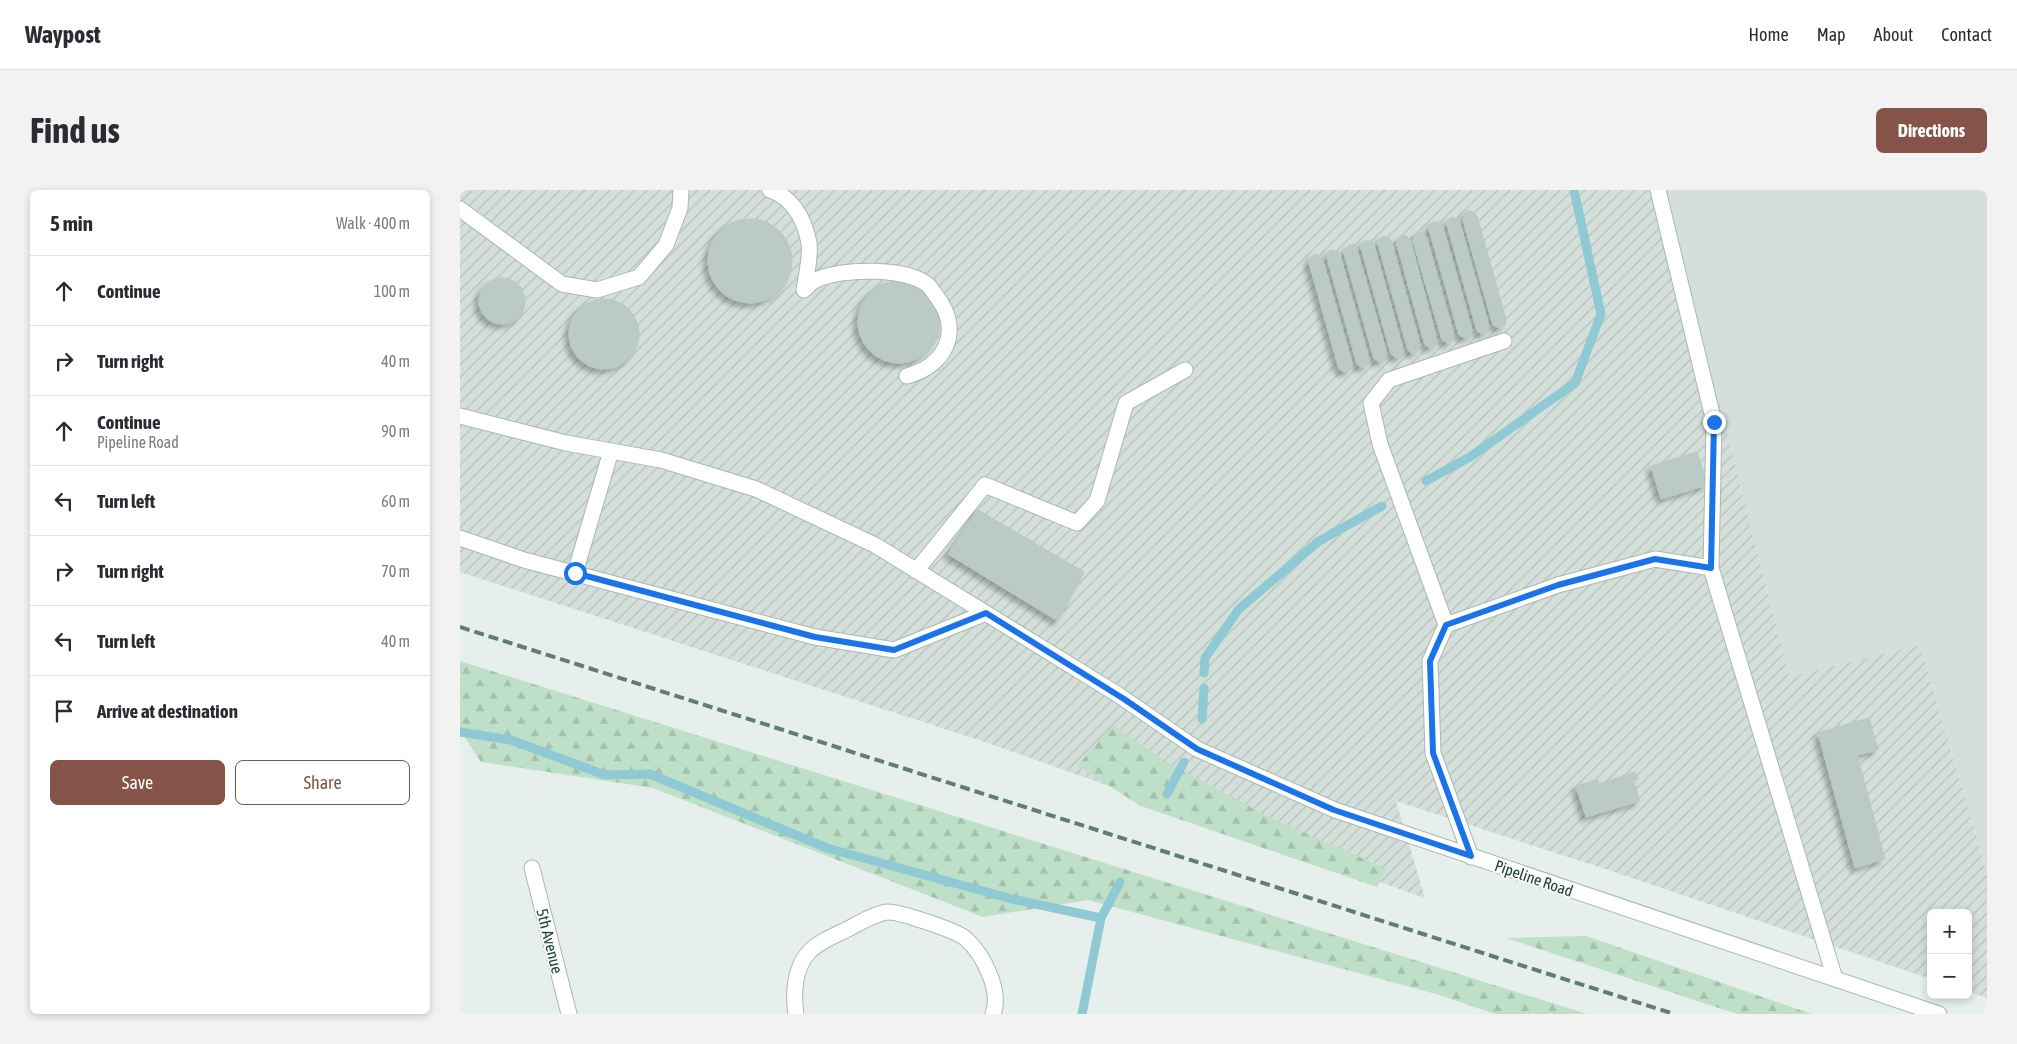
<!DOCTYPE html>
<meta charset="utf-8">
<style>
body{margin:0;font-family:"Asap Condensed",sans-serif;background:#f2f2f3;color:#2b2b33}
.controls{position:absolute;right:15px;bottom:15px;display:grid;overflow:hidden;border-radius:8px;box-shadow:0 2px 8px #0003}
.controls button{width:45px;height:45px;display:grid;place-items:center;padding:0;border:0;border-bottom:1px solid #e1e1e2;background:#fff;color:#2b2b33;font:25px sans-serif}
.stop{position:absolute;width:15px;height:15px;margin:-11px;border:4px solid #1a73e8;border-radius:50%;background:#fff}
.stop.end{background:#1a73e8;border-color:#fff;box-shadow:0 1px 5px #0008}
.list{margin:0;padding:0;list-style:none}
h2{display:flex;justify-content:space-between;align-items:center;height:65px;margin:0;padding:0 20px;font-size:21px}
h2 small{font-size:16px;font-weight:400;color:#7c7c81}
.list li{display:grid;grid-template-columns:32px 1fr auto;gap:15px;align-items:center;box-sizing:border-box;height:70px;padding:0 20px;border-top:1px solid #e1e1e2}
.list b{display:block;font-size:19px;white-space:nowrap}
.list p{margin:0;font-size:16px;white-space:nowrap;color:#7c7c81}
.list em{font-size:16px;font-style:normal;color:#7c7c81}
.actions{display:flex;gap:10px;padding:15px 20px}
.actions a{flex:1;padding:11px 0;border:1px solid #855347;border-radius:8px;text-align:center;font-size:18px;color:#855347}
.actions .main{background:#855347;color:#fff}
.icon{flex:none;width:28px;height:28px;fill:none;stroke:currentColor;stroke-width:2;stroke-linecap:round;stroke-linejoin:round}
.map{position:relative;flex:none;width:1527px;height:824px;overflow:hidden;border-radius:8px}
header{display:flex;align-items:center;gap:30px;box-sizing:border-box;height:70px;padding:0 25px;background:#fff;border-bottom:1px solid #e1e1e2}
header strong{font-size:24px}
nav{display:flex;gap:28px;margin-inline-start:auto;font-size:18px}
.intro{display:flex;align-items:center;justify-content:space-between;box-sizing:border-box;height:120px;padding:0 30px}
h1{margin:0;font-size:35px}
.button{padding:12px 22px;border-radius:8px;background:#855347;color:#fff;font-size:18px;font-weight:700}
main{display:flex;gap:30px;padding:0 30px}
aside{flex:1;background:#fff;border-radius:8px;box-shadow:0 2px 8px #0003}
.map>svg:first-child{display:block}
.built{fill:#d4dfda}
.industrial{fill:url(#industrial-furrows)}
.forest{fill:url(#forest-firs)}
.lines{fill:none;stroke-linecap:round;stroke-linejoin:round}
.stream{stroke:#8ec9d4;stroke-width:9}
.building{fill:#bbcac4;stroke:#b8c9c2;filter:url(#shadow)}
.lane-casing{stroke:#a8b8b2;stroke-width:17}
.street-casing{stroke:#a8b8b2;stroke-width:17}
.lane{stroke:#fff;stroke-width:15}
.street{stroke:#fff;stroke-width:15}
.rail{stroke:#5f7d75;stroke-width:4;stroke-dasharray:10 5;stroke-linecap:butt}
.route{stroke:#1a73e8;stroke-width:6}
.labels{text-anchor:middle;dominant-baseline:central;stroke-width:4;stroke-linejoin:round;paint-order:stroke}
.street-label{font-size:16px;fill:#24423a;stroke:#f7fbf9}
</style>
<header>
<strong>Waypost</strong>
<nav><a>Home</a><a>Map</a><a>About</a><a>Contact</a></nav>
</header>
<div class="intro"><h1>Find us</h1><a class="button">Directions</a></div>
<main>
<aside>
<h2>5 min<small>Walk · 400 m</small></h2>
<ul class="list">
<li><svg class="icon" aria-label="ahead" viewBox="0 0 24 24"><path d="M12 20V5M6 11l6-6 6 6"/></svg><div><b>Continue</b></div><em>100 m</em></li>
<li><svg class="icon" aria-label="right" viewBox="0 0 24 24"><path d="M7 20v-9h11M14 6l5 5-5 5"/></svg><div><b>Turn right</b></div><em>40 m</em></li>
<li><svg class="icon" aria-label="ahead" viewBox="0 0 24 24"><path d="M12 20V5M6 11l6-6 6 6"/></svg><div><b>Continue</b><p>Pipeline Road</p></div><em>90 m</em></li>
<li><svg class="icon" aria-label="left" viewBox="0 0 24 24"><path d="M17 20v-9H6M10 6l-5 5 5 5"/></svg><div><b>Turn left</b></div><em>60 m</em></li>
<li><svg class="icon" aria-label="right" viewBox="0 0 24 24"><path d="M7 20v-9h11M14 6l5 5-5 5"/></svg><div><b>Turn right</b></div><em>70 m</em></li>
<li><svg class="icon" aria-label="left" viewBox="0 0 24 24"><path d="M17 20v-9H6M10 6l-5 5 5 5"/></svg><div><b>Turn left</b></div><em>40 m</em></li>
<li><svg class="icon" aria-label="arrive" viewBox="0 0 24 24"><path d="M6 21V4h12l-3 4 3 4H6"/></svg><div><b>Arrive at destination</b></div></li>
</ul>
<div class="actions"><a class="main">Save</a><a>Share</a></div>
</aside>
<div class="map">
<svg width="1527" height="824" viewBox="0 0 1527 824">
<defs>
<pattern id="industrial-furrows" width="10" height="10" patternUnits="userSpaceOnUse" patternTransform="scale(1.25)"><rect width="10" height="10" fill="#d4dfda"/><path d="M-1 1l2-2M0 10L10 0M9 11l2-2" fill="none" stroke="#b6c1bc"/></pattern>
<pattern id="forest-firs" width="22" height="20" patternUnits="userSpaceOnUse" patternTransform="scale(1.25)"><rect width="22" height="20" fill="#bfe0c8"/><path d="M5 1l3.5 6h-7zM16 11l3.5 6h-7z" fill="#a4c1ad"/></pattern>
<filter id="shadow"><feDropShadow dx="-4.5" dy="4.5" stdDeviation="2.5" flood-color="#0004"/></filter>
</defs>
<rect width="100%" height="100%" fill="#e6efeb"/>
<!-- built -->
<path class="built" d="M1205 0H1527V683L1460 455 1329 488Z"/>
<!-- industrial -->
<path class="industrial" d="M0 0H1205L1329 487 1460 455 1527 683V808L1508 801V723H1471V789L1148 680 936 611 965 708 528 553 0 382Z"/>
<!-- forest -->
<path class="forest" d="M0 471 1127 824H1035L976 804 628 710 523 727 193 598 21 572 0 540Z
M653 535 708 573 813 629 927 679 917 697 681 616 617 576Z
M1126 746 1352 824H1277L1046 748Z"/>
<g class="lines">
<!-- stream -->
<path class="stream" d="M966 291 1010 267 1115 193 1141 124 1114 0
M744 483 745 468 779 419 859 351 922 316
M742 529 744 498
M0 542 51 550 145 585 190 584 367 658 552 709 641 728
M707 604 724 572
M622 824 641 728 660 692"/>
</g>
<!-- building -->
<path class="building" d="M1008 21 1013 22 1017 26 1046 130 1045 135 1039 138 1033 135 1003 30 1005 23Z
M992 27 999 30 1029 136 1028 141 1022 144 1017 141 987 35V31Z
M248 71a42 42 0 1 1 84 0a42 42 0 1 1-84 0Z
M974 31 982 34 1012 140 1011 145 1005 148 999 145 969 39 970 35Z
M959 42 963 43 966 46 994 145 992 151 988 153 982 150 953 51 954 46Z
M923 46 929 48 931 50 960 155 956 163H951L948 160 918 54V50Z
M942 46H947L950 49 977 150 976 154 970 158 965 155 937 55V50Z
M906 50 912 52 914 55 943 159V164L939 167H934L931 164 901 58V54Z
M890 55H894L897 60 927 164 924 170 920 172 914 169 884 63 885 59Z
M872 60 878 62 880 65 909 169 908 174 905 177H900L897 174 867 68 868 62Z
M855 64 862 68 892 173 890 180 885 182 879 179 849 73 850 68Z
M19 111a23 23 0 1 1 46 0a23 23 0 1 1-46 0Z
M398 132a41 41 0 1 1 82 0a41 41 0 1 1-82 0Z
M109 144a35 35 0 1 1 70 0a35 35 0 1 1-70 0Z
M1237 262 1247 295 1201 309 1191 276Z
M518 320 624 382 598 431 488 364Z
M1409 528 1418 560 1397 565 1425 669 1395 678 1358 543Z
M1175 582 1178 589 1173 590 1180 611 1126 627 1116 596 1138 590 1139 594Z"/>
<g class="lines">
<defs>
<path id="lane" d="M310 0C333 7 345 31 349 53 351 68 346 85 344 100 347 97 351 92 356 90 381 78 446 77 468 95 471 98 474 103 477 107 503 141 485 176 447 186
M1198 0 1254 232 1251 378
M0 19 102 94 137 100 179 87 206 55 220 18 221 0
M0 226 106 253 201 270 296 299 415 355 657 504
M0 348 64 370 355 447 434 460 526 423
M456 381 525 295 617 333 637 311 666 213 725 180
M115 383 151 261
M986 435 1098 395 1195 369 1251 378 1375 789
M1011 667 973 563 970 471 986 435 920 254 911 213 929 190 1044 151
M336 824C333 804 334 778 349 762 358 752 376 745 388 739 399 733 414 724 427 722 438 721 498 741 506 749 523 764 542 801 533 824"/>
<path id="street" d="M657 504 737 559 875 620 1479 824
M72 678 109 824"/>
</defs>
<!-- lane casing -->
<use href="#lane" class="lane-casing"/>
<!-- street casing -->
<use href="#street" class="street-casing"/>
<!-- lane -->
<use href="#lane" class="lane"/>
<!-- street -->
<use href="#street" class="street"/>
<!-- rail -->
<path class="rail" d="M0 437 1214 824"/>
</g>
<g class="lines">
<!-- route -->
<path class="route" d="M115 383 355 447 434 460 526 423 664 509 737 559 874 620 1011 666 973 563 970 471 986 435 1098 395 1195 369 1251 378 1254 232"/>
</g>
<g class="labels">
<!-- street labels -->
<g class="street-label">
<text transform="translate(1074 688) rotate(19)">Pipeline Road</text>
<text transform="translate(90 751) rotate(76)">5th Avenue</text>
</g>
</g>
</svg>
<div class="controls">
<button>+</button>
<button>−</button>
</div>
<div class="stop" style="left:115px;top:383px"></div>
<div class="stop end" style="left:1254px;top:232px"></div>
</div>
</main>
